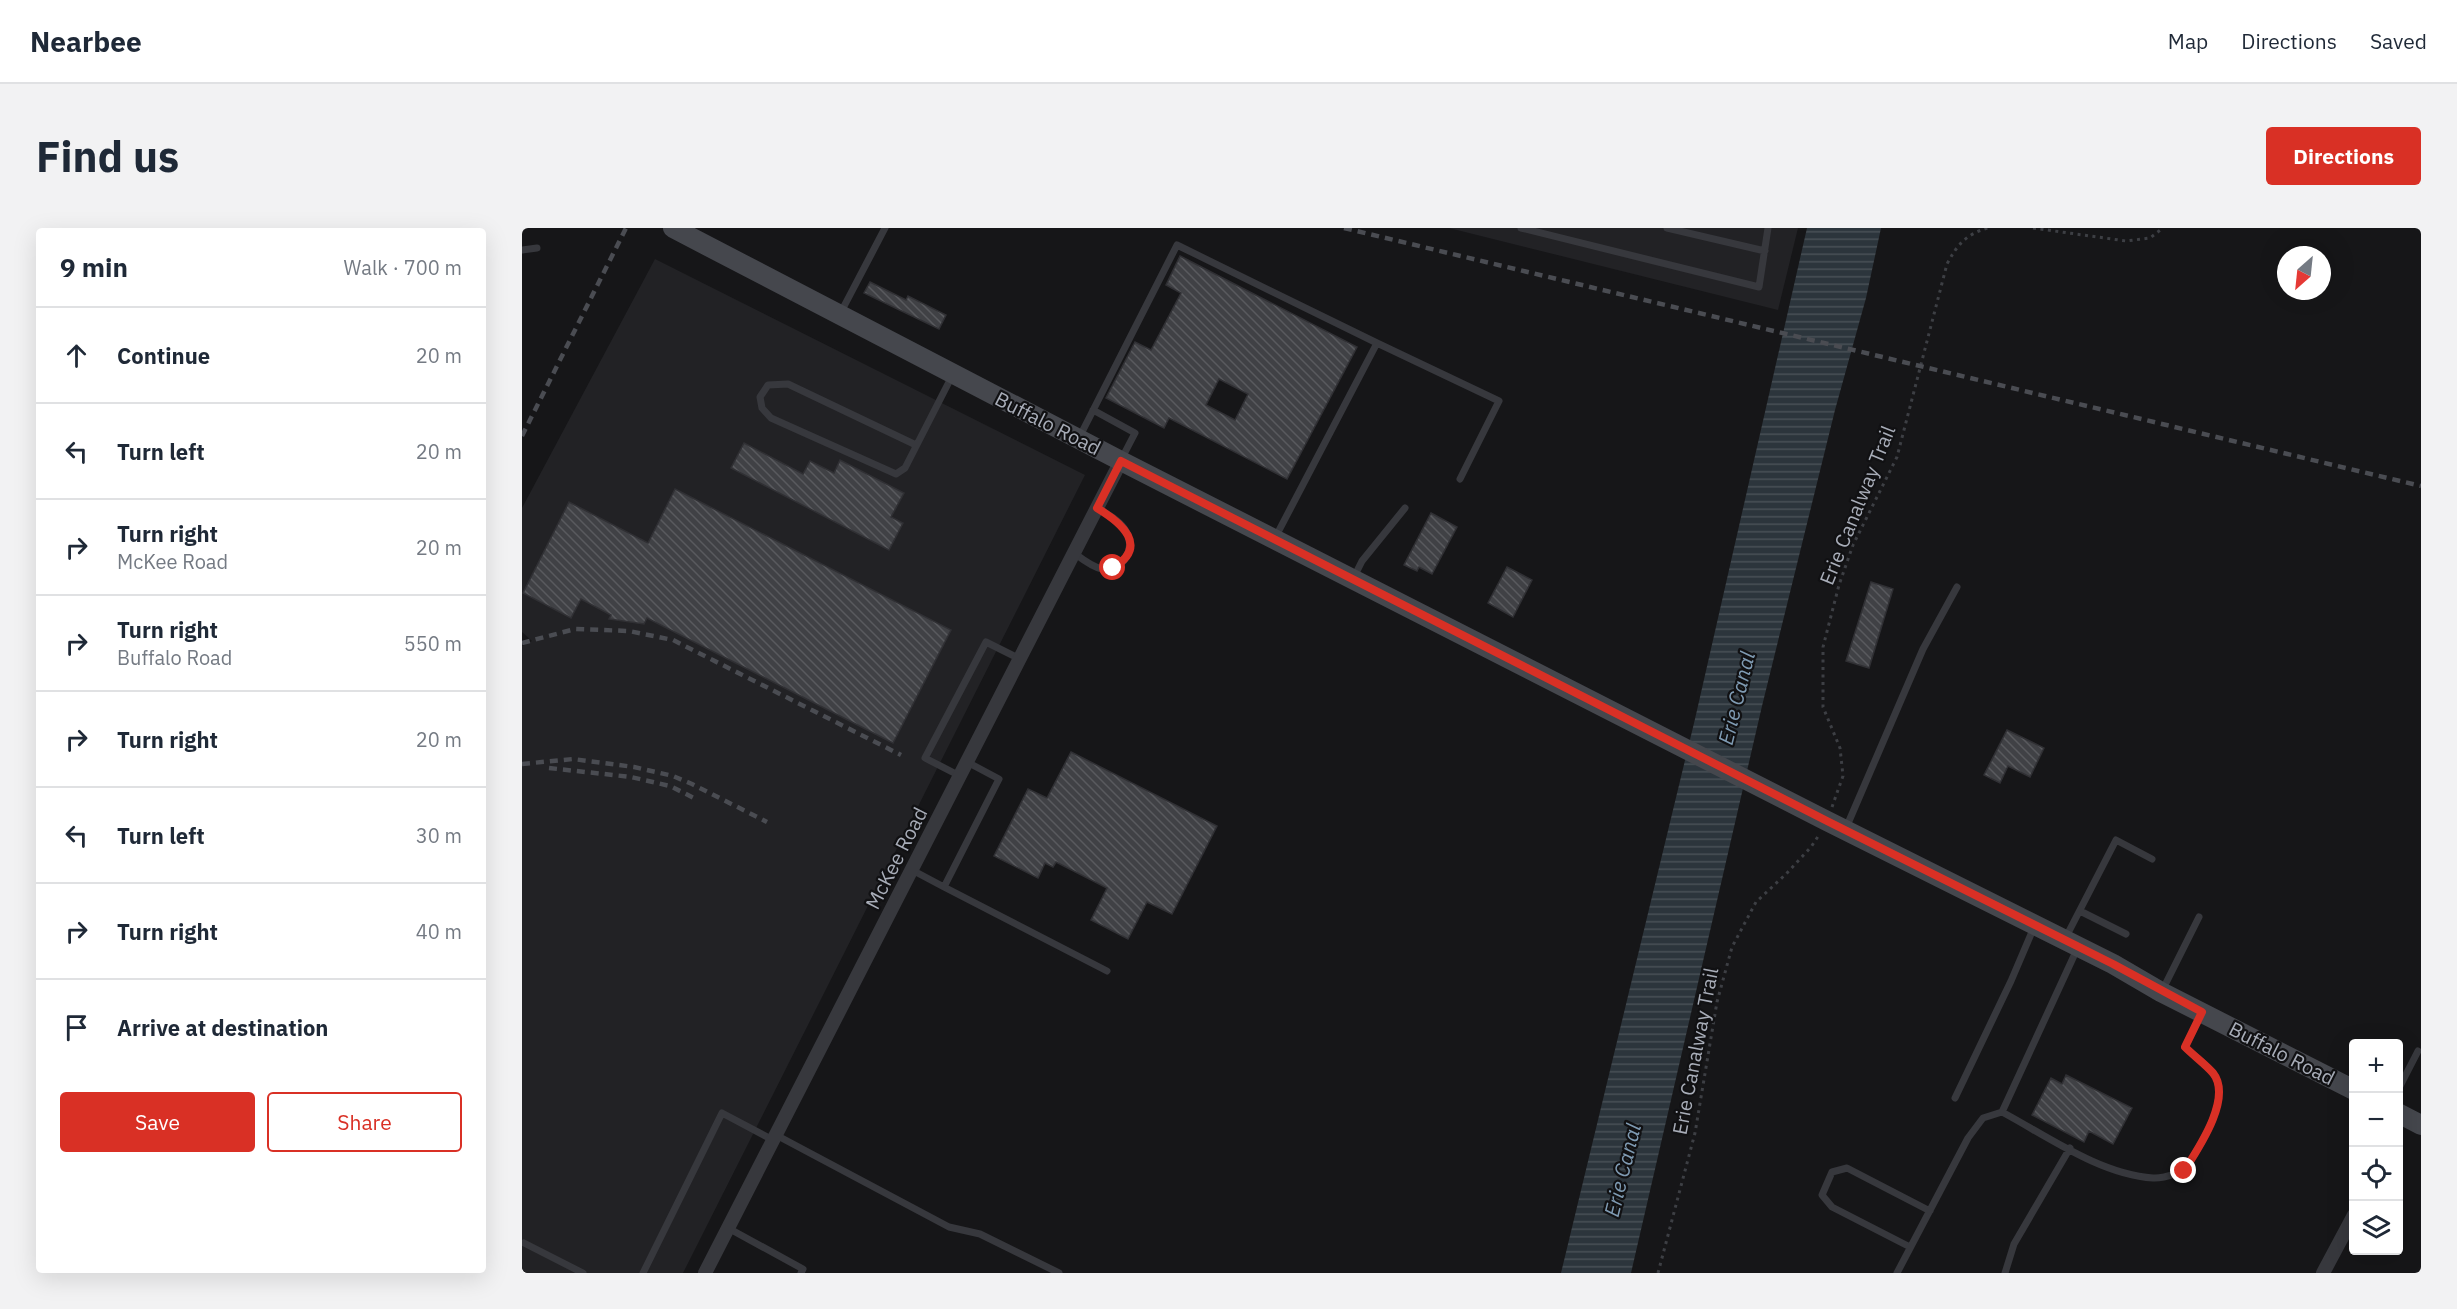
<!DOCTYPE html>
<meta charset="utf-8">
<style>
body{margin:0;font-family:"IBM Plex Sans",sans-serif;background:#f2f2f3;color:#1f2937}
.controls{position:absolute;right:18px;bottom:18px;display:grid;overflow:hidden;border-radius:6px;box-shadow:0 6px 24px #0002}
.controls button{width:54px;height:54px;display:grid;place-items:center;padding:0;border:0;border-bottom:2px solid #e0e1e3;background:#fff;color:#1f2937;font:30px sans-serif}
.compass{position:absolute;left:1755px;top:18px;width:54px;height:54px;border-radius:50%;background:#fff;box-shadow:0 6px 24px #0002;rotate:207deg}
.stop{position:absolute;width:18px;height:18px;margin:-14px;border:4px solid #d93025;border-radius:50%;background:#fff}
.stop.end{background:#d93025;border-color:#fff;box-shadow:0 2px 6px #0008}
.list{margin:0;padding:0;list-style:none}
h2{display:flex;justify-content:space-between;align-items:center;height:78px;margin:0;padding:0 24px;font-size:26px}
h2 small{font-size:20px;font-weight:400;color:#747a83}
.list li{display:grid;grid-template-columns:39px 1fr auto;gap:18px;align-items:center;box-sizing:border-box;height:96px;padding:0 24px;border-top:2px solid #e0e1e3}
.list b{display:block;font-size:22px;white-space:nowrap}
.list p{margin:0;font-size:20px;white-space:nowrap;color:#747a83}
.list em{font-size:20px;font-style:normal;color:#747a83}
.actions{display:flex;gap:12px;padding:18px 24px}
.actions a{flex:1;padding:14px 0;border:2px solid #d93025;border-radius:6px;text-align:center;font-size:21px;color:#d93025}
.actions .main{background:#d93025;color:#fff}
.icon{flex:none;width:33px;height:33px;fill:none;stroke:currentColor;stroke-width:2;stroke-linecap:round;stroke-linejoin:round}
.map{position:relative;flex:none;width:1899px;height:1045px;overflow:hidden;border-radius:6px}
header{display:flex;align-items:center;gap:36px;box-sizing:border-box;height:84px;padding:0 30px;background:#fff;border-bottom:2px solid #e0e1e3}
header strong{font-size:28px}
nav{display:flex;gap:33px;margin-inline-start:auto;font-size:21px}
.intro{display:flex;align-items:center;justify-content:space-between;box-sizing:border-box;height:144px;padding:0 36px}
h1{margin:0;font-size:42px}
.button{padding:15px 27px;border-radius:6px;background:#d93025;color:#fff;font-size:21px;font-weight:700}
main{display:flex;gap:36px;padding:0 36px}
aside{flex:1;background:#fff;border-radius:6px;box-shadow:0 6px 24px #0002}
.map>svg:first-child{display:block}
.built{fill:#222225}
.water{fill:url(#water-rules)}
.building{fill:url(#building-back-hatch);stroke:#303034;stroke-width:1.5;fill-rule:evenodd}
.lines{fill:none;stroke-linecap:round;stroke-linejoin:round}
.path{stroke:#3d3f44;stroke-width:3;stroke-dasharray:3 4.5;stroke-linecap:butt}
.lane{stroke:#37383d;stroke-width:7}
.street{stroke:#37383d;stroke-width:14}
.secondary{stroke:#45474d;stroke-width:20}
.rail{stroke:#4a4c52;stroke-width:4.5;stroke-dasharray:8 6;stroke-linecap:butt}
.route{stroke:#d93025;stroke-width:8}
.labels{text-anchor:middle;dominant-baseline:central;stroke-width:4.5;stroke-linejoin:round;paint-order:stroke}
.street-label{font-size:20px;fill:#a8adb8;stroke:#111113}
.water-label{font-size:21px;font-style:italic;fill:#7f9bb3;stroke:#111113}
</style>
<header>
<strong>Nearbee</strong>
<nav><a>Map</a><a>Directions</a><a>Saved</a></nav>
</header>
<div class="intro"><h1>Find us</h1><a class="button">Directions</a></div>
<main>
<aside>
<h2>9 min<small>Walk · 700 m</small></h2>
<ul class="list">
<li><svg class="icon" aria-label="ahead" viewBox="0 0 24 24"><path d="M12 20V5M6 11l6-6 6 6"/></svg><div><b>Continue</b></div><em>20 m</em></li>
<li><svg class="icon" aria-label="left" viewBox="0 0 24 24"><path d="M17 20v-9H6M10 6l-5 5 5 5"/></svg><div><b>Turn left</b></div><em>20 m</em></li>
<li><svg class="icon" aria-label="right" viewBox="0 0 24 24"><path d="M7 20v-9h11M14 6l5 5-5 5"/></svg><div><b>Turn right</b><p>McKee Road</p></div><em>20 m</em></li>
<li><svg class="icon" aria-label="right" viewBox="0 0 24 24"><path d="M7 20v-9h11M14 6l5 5-5 5"/></svg><div><b>Turn right</b><p>Buffalo Road</p></div><em>550 m</em></li>
<li><svg class="icon" aria-label="right" viewBox="0 0 24 24"><path d="M7 20v-9h11M14 6l5 5-5 5"/></svg><div><b>Turn right</b></div><em>20 m</em></li>
<li><svg class="icon" aria-label="left" viewBox="0 0 24 24"><path d="M17 20v-9H6M10 6l-5 5 5 5"/></svg><div><b>Turn left</b></div><em>30 m</em></li>
<li><svg class="icon" aria-label="right" viewBox="0 0 24 24"><path d="M7 20v-9h11M14 6l5 5-5 5"/></svg><div><b>Turn right</b></div><em>40 m</em></li>
<li><svg class="icon" aria-label="arrive" viewBox="0 0 24 24"><path d="M6 21V4h12l-3 4 3 4H6"/></svg><div><b>Arrive at destination</b></div></li>
</ul>
<div class="actions"><a class="main">Save</a><a>Share</a></div>
</aside>
<div class="map">
<svg width="1899" height="1045" viewBox="0 0 1899 1045">
<defs>
<pattern id="water-rules" width="6" height="5" patternUnits="userSpaceOnUse" patternTransform="scale(1.5)"><rect width="6" height="5" fill="#2c353c"/><path d="M0 2.5h6" fill="none" stroke="#485056"/></pattern>
<pattern id="building-back-hatch" width="6" height="6" patternUnits="userSpaceOnUse" patternTransform="scale(1.5)"><rect width="6" height="6" fill="#404145"/><path d="M-1 5l2 2M0 0l6 6M5-1l2 2" fill="none" stroke="#595a5e"/></pattern>
</defs>
<rect width="100%" height="100%" fill="#161618"/>
<!-- built -->
<path class="built" d="M927 0H1276L1256 82Z
M133 31 563 247 161 1045H0V418L10 413 0 404V280Z"/>
<!-- water -->
<path class="water" d="M1285 0H1359L1344 70 1313 182 1240 478 1109 1045H1039L1173 491Z"/>
<!-- building -->
<path class="building" d="M658 28 835 119 765 251 647 190 642 200 584 170 613 114 629 122 659 65 644 57ZM697 151 726 166 713 192 684 177Z
M348 54 384 72 386 68 424 87 417 101 342 65Z
M222 215 281 246 288 233 312 245 318 232 382 265 369 289 381 295 367 322 209 240Z
M153 261 429 402 371 515 125 390 122 396 87 391 89 387 59 371 49 390 1 365 47 274 126 315Z
M909 285 935 299 910 346 897 339 895 343 882 337Z
M985 339 1010 352 991 389 966 375Z
M1349 354 1371 361 1347 440 1324 433Z
M1485 502 1522 520 1508 549 1486 538 1478 555 1462 547Z
M549 524 695 598 650 686 625 674 606 711 569 692 585 660 534 634 531 639 523 635 516 650 472 628 506 561 525 570Z
M1544 847 1610 880 1591 916 1567 903 1562 914 1510 887 1529 850 1540 856Z"/>
<g class="lines">
<!-- path -->
<path class="path" d="M1511 0 1604 13 1628 10 1641 0
M1310 579 1321 548 1318 520 1301 479V419L1317 357 1331 317 1375 229 1425 36C1435 17 1444 6 1466 0
M1136 1045 1173 905 1195 774 1210 719 1234 674 1264 646 1289 619 1297 607"/>
<!-- lane -->
<path class="lane" d="M999 0 1237 59 1246 0
M1145 0 1243 23
M0 22 15 20
M319 84 363 0
M855 115 977 173 938 251
M571 182 613 205 600 230
M558 208 655 17 855 115 753 310
M394 217 266 156 246 157 238 169 240 180 249 190 374 246 383 240 430 148
M552 325C560 331 570 339 580 341 602 344 614 320 604 303 598 292 585 286 575 280
M832 349 840 333 883 280
M438 548 403 530 464 414 498 431
M1324 600 1401 421 1435 359
M390 642 422 659 477 551 445 534
M422 659 585 743
M1558 683 1604 706
M1544 709 1594 612 1630 631
M1556 719 1480 884C1525 908 1579 947 1631 950 1640 951 1652 946 1662 943 1676 921 1711 870 1691 845 1684 836 1672 828 1663 819L1679 787
M1641 761 1677 689
M1876 862 1896 823
M1433 870 1489 753 1512 699
M254 907 427 999 458 1006 537 1045
M206 1000 281 1041 279 1045
M2 1015 61 1045
M1388 1019 1310 979 1300 967 1310 944 1325 940 1408 983
M121 1045 200 885 251 912
M1375 1045 1446 910 1461 890 1480 884
M1483 1045 1492 1016 1548 920"/>
<!-- street -->
<path class="street" d="M183 1045 599 233
M1801 1045 1832 987"/>
<!-- secondary -->
<path class="secondary" d="M151 0 599 233 1305 593 1591 736 1639 764 1832 862
M1876 885 1899 897"/>
<!-- rail -->
<path class="rail" d="M822 0 1899 258
M0 208 104 0
M0 415 53 401 107 403 151 412 379 527
M0 536 51 531 112 539 151 548 170 556 245 594
M27 540 109 549 148 558 176 572"/>
</g>
<g class="lines">
<!-- route -->
<path class="route" d="M591 340C627 318 600 295 575 280L599 233 1305 593 1591 736 1680 784 1663 819C1672 828 1683 836 1691 845 1711 870 1676 921 1662 943"/>
</g>
<g class="labels">
<!-- street labels -->
<g class="street-label">
<text transform="translate(526 195) rotate(27)">Buffalo Road</text>
<text transform="translate(1335 277) rotate(-68)">Erie Canalway Trail</text>
<text transform="translate(374 630) rotate(-63)">McKee Road</text>
<text transform="translate(1173 823) rotate(-79)">Erie Canalway Trail</text>
<text transform="translate(1760 825) rotate(27)">Buffalo Road</text>
</g>
<!-- water labels -->
<g class="water-label">
<text transform="translate(1214 470) rotate(-76)">Erie Canal</text>
<text transform="translate(1100 942) rotate(-76)">Erie Canal</text>
</g>
</g>
</svg>
<div class="controls">
<button>+</button>
<button>−</button>
<button><svg class="icon" aria-label="locate" viewBox="0 0 24 24"><circle cx="12" cy="12" r="6"/><path d="M12 2v4M12 18v4M2 12h4M18 12h4"/></svg></button>
<button><svg class="icon" aria-label="layers" viewBox="0 0 24 24"><path d="M12 4l9 5-9 5-9-5zM3 14l9 5 9-5"/></svg></button>
</div>
<svg class="compass" viewBox="-18 -18 36 36"><path d="M0-13l5 13h-10z" fill="#e53935"/><path d="M0 13l5-13h-10z" fill="#747a83"/></svg>
<div class="stop" style="left:591px;top:340px"></div>
<div class="stop end" style="left:1662px;top:943px"></div>
</div>
</main>
